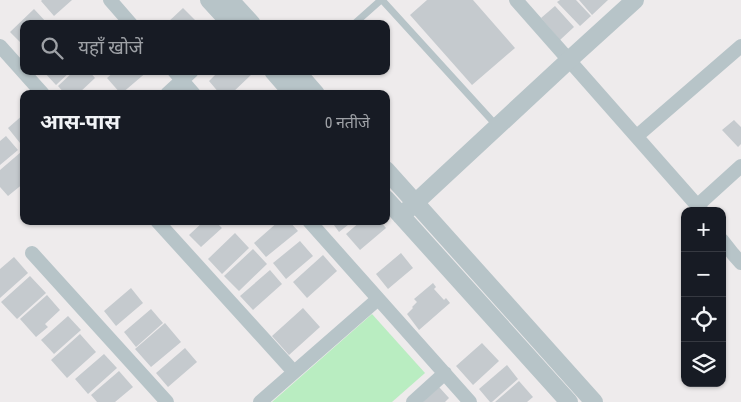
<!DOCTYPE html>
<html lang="hi">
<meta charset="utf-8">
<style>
body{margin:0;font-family:"Archivo Narrow","Noto Sans Devanagari",sans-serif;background:#20242c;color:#f1f3f6}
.controls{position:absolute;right:15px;bottom:15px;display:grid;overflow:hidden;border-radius:10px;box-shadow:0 1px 4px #0004}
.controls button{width:45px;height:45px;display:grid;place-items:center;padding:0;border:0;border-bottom:1px solid #363941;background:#171b24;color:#f1f3f6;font:25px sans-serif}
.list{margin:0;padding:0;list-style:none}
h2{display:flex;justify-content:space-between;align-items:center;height:65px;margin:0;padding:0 20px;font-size:21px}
h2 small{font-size:16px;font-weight:400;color:#9ea1a6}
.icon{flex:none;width:28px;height:28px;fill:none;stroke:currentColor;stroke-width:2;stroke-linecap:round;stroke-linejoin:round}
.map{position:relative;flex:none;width:741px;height:402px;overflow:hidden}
.search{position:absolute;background:#171b24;box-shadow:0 1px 4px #0004;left:20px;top:20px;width:370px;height:55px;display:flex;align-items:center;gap:12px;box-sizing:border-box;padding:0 18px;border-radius:10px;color:#9ea1a6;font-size:19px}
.panel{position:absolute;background:#171b24;box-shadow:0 1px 4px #0004;left:20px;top:90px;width:370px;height:135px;border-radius:10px}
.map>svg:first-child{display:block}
.green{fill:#b9edc1}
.building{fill:#c5cace}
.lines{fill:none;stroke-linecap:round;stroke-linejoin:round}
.service{stroke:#b7c4c8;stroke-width:7}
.minor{stroke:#b7c4c8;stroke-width:14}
.tertiary{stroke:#b7c4c8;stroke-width:18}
</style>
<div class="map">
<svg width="741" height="402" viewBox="0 0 741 402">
<rect width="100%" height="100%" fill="#eeebec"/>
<!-- green -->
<path class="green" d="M372 314 425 373 392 402H272Z"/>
<!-- building -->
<path class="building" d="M42 0H72L54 16 41 1Z
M427 0H473L515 48 472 85 410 15Z
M560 0H576L591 16 580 26 557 2Z
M579 0H608L592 15Z
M555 6 574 27 560 40 541 18Z
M183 8 199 24H166Z
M34 9 48 24H24V46L10 32Z
M43 71H71L56 85Z
M74 71H89L95 78 78 94H65L58 86Z
M115 71H148L121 94 107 78Z
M219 71H250L252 74 231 94H220L209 81Z
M24 114V140L20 143 8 128Z
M734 120 741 127V144L738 147 722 130Z
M6 136 18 150 0 165V141Z
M21 152 24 155V183L8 196 0 187V170Z
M204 221H215L222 228 201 247 189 235Z
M279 221H289L298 231 266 257 254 243Z
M331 221H353L339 232Z
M361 221H380L386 228 360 250 346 234Z
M235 233 249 248 222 274 208 259Z
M300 241 313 256 286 279 273 263Z
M253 249 267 264 239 291 224 276Z
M401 253 413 268 388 289 376 274Z
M323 255 337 271 307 298 293 282Z
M14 257 28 273 0 298V269Z
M270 270 282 284 253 310 240 296Z
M30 276 46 293 17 319 1 302Z
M433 283 436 287 434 289 444 300 446 298 450 303 419 330 407 314 413 308 412 307 417 302 414 299Z
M131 288 143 303 116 326 104 311Z
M47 295 60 310 45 324 48 327 36 337 20 319Z
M303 308 320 327 289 355 272 336Z
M151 309 163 323 136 347 124 332Z
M68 316 81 330 54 354 41 340Z
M165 323 181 342 151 367 135 349Z
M80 334 96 352 67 378 51 360Z
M482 343 499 361 473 385 456 366Z
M185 348 197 362 168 387 156 373Z
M104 354 117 368 88 394 75 379Z
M507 365 518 379 492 402H490L479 389Z
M119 371 133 387 115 402H97L91 395Z
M519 381 533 397 527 402H495Z
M439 387 449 398 445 402H423Z"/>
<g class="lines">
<!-- service -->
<path class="service" d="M382 0 496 125
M354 24 381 0"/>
<!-- minor -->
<path class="minor" d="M110 0 131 24
M516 0 702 211
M0 46 43 94
M174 71 194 94
M167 94 192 71
M637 136 741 46
M698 205 741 166
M157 221 294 372
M309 221 470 402
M722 240 733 254 741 263
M32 253 167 402
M260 402 378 299
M413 402 445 373"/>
<!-- tertiary -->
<path class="tertiary" d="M209 0 231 24
M230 0 252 24
M273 71 293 94
M296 71 316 94
M386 170 594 402
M386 199 569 402
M401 216 569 60 635 0"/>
</g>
</svg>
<div class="controls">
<button>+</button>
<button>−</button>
<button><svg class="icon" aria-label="locate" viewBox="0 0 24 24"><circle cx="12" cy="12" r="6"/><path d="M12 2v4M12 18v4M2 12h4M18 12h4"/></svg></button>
<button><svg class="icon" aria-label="layers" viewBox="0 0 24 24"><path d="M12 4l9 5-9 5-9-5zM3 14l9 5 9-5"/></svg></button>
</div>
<div class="search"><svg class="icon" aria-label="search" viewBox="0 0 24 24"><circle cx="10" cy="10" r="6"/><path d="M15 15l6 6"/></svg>यहाँ खोजें</div>
<section class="panel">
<h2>आस-पास<small>0 नतीजे</small></h2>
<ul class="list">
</ul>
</section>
</div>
